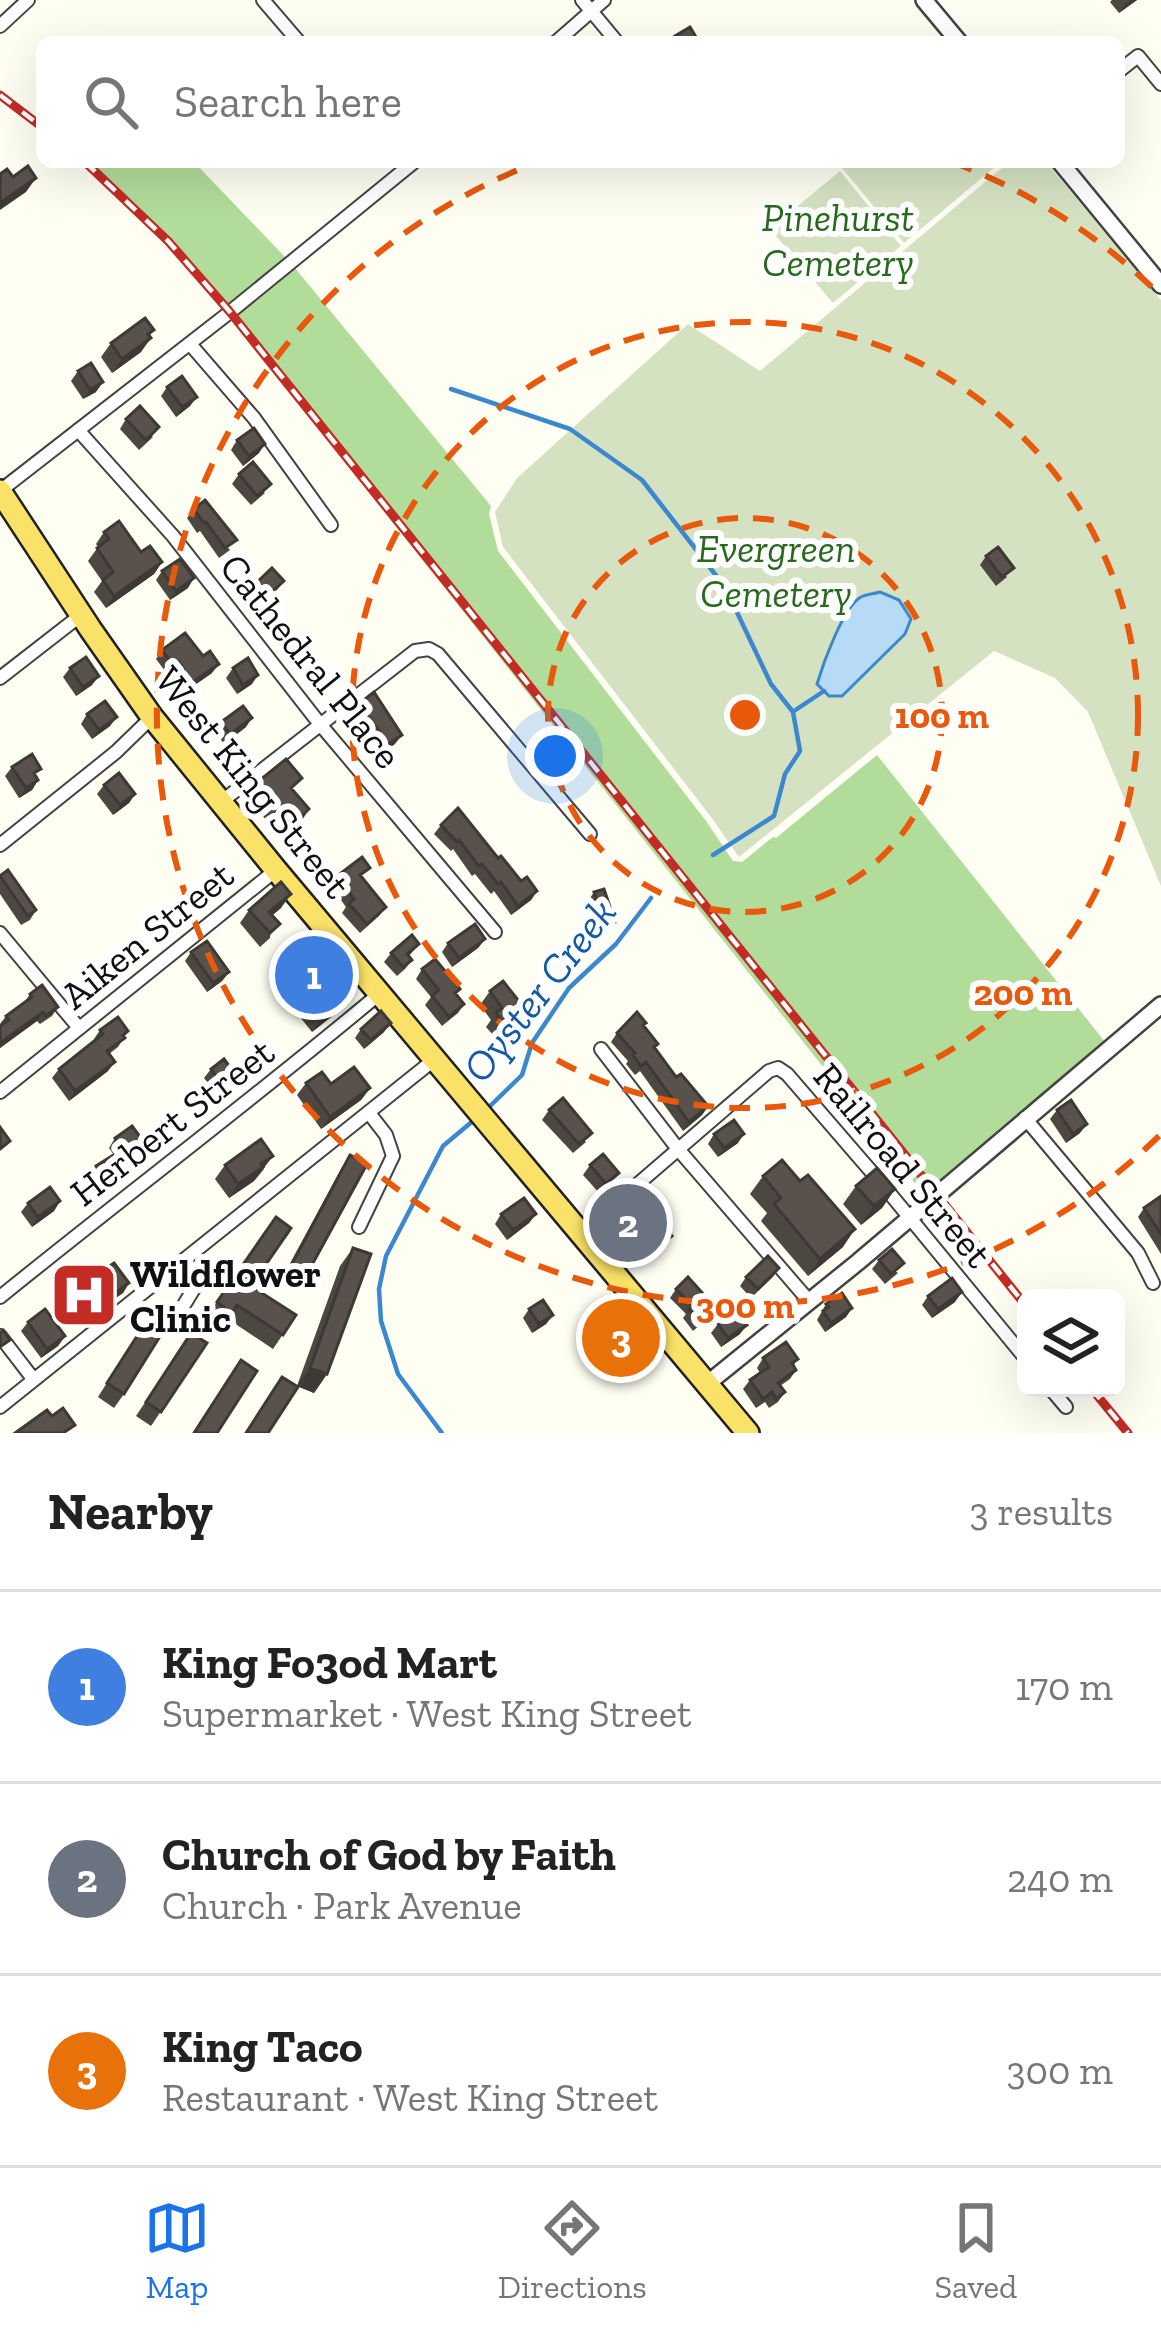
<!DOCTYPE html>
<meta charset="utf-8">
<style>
body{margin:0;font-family:"Zilla Slab",serif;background:#f2f2f2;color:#222}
.controls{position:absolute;right:36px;bottom:36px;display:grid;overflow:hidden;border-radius:18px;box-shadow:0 12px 48px #0002}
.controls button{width:108px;height:108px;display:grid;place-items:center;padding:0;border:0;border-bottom:3px solid #e0e0e0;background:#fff;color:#222;font:60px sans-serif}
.you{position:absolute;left:555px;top:756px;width:42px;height:42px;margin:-30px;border:9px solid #fff;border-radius:50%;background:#1a73e8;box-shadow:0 0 0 18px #1a73e833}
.badge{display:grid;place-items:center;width:78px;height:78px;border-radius:50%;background:#1a73e8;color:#fff;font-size:39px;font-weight:700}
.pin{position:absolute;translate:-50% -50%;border:6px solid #fff;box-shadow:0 3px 12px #0006}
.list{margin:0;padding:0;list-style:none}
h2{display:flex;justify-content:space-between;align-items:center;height:156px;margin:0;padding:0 48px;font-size:51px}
h2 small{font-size:39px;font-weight:400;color:#767676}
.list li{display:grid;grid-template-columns:78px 1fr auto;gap:36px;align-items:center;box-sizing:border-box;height:192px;padding:0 48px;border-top:3px solid #e0e0e0}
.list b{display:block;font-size:45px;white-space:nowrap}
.list p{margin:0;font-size:39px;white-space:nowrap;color:#767676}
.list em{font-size:39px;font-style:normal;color:#767676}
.icon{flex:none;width:66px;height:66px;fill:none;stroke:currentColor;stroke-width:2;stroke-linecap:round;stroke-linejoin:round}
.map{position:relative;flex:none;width:1161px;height:1433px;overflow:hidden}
.search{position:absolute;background:#fff;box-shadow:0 12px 48px #0002;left:36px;right:36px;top:36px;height:132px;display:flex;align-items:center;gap:30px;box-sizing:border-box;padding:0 42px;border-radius:18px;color:#767676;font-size:45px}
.sheet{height:732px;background:#fff}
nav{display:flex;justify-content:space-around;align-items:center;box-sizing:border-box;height:168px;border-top:3px solid #e0e0e0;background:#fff;font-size:33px;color:#767676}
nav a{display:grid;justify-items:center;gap:6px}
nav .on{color:#1a73e8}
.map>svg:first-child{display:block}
.forest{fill:#b2dc9a}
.cemetery{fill:#d5e2c2}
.water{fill:#b7daf7;stroke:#3c88cf;stroke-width:3}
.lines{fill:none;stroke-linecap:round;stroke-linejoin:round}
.stream{stroke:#3c88cf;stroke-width:4.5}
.minor-casing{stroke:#434343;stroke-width:16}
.tertiary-casing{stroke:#434343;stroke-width:20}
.primary-casing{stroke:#212121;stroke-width:26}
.minor{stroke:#fff;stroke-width:12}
.tertiary{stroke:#fff;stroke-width:15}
.primary{stroke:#fae268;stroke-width:21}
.rail-casing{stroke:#c32b25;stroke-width:9}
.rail{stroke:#fff;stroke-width:4.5;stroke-dasharray:14;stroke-linecap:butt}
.wall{fill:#4d4741}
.shaded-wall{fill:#3e3935}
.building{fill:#59524c;stroke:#3e3935;stroke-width:3}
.ring{fill:none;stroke:#e8590c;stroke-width:6;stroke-dasharray:21 15}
.labels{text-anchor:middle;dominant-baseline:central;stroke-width:12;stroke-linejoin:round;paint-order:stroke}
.park-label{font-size:39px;font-style:italic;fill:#276a1e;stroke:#fff}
.street-label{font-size:39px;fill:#101010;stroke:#fff}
.poi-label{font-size:39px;font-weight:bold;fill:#101010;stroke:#fff;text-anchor:start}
.water-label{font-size:42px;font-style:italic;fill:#165aa5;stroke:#fff}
.centre{fill:#e8590c;stroke:#fff;stroke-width:6}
.ring-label{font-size:36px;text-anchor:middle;font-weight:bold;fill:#e8590c;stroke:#fff;stroke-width:12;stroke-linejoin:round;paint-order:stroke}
</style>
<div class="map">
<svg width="1161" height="1433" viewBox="0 0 1161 1433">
<rect width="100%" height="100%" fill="#fffef3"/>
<!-- forest -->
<path class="forest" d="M90 162H194L286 258 224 309 188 264Z
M295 268 491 506 489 514 498 551 706 821 733 861 742 862 773 837 776 838 877 755 1105 1042 925 1196 232 319Z"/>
<!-- cemetery -->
<path class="cemetery" d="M837 162H1001L904 243Z
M1009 162H1046L1161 300V886L1088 712 1055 678 994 651 739 857 711 817 503 547 495 512 517 478 688 324 760 371Z
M840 171 901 246 833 303 770 229Z"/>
<!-- water -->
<path class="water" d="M880 592 899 600 911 619 905 634 842 696H829L817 684C823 664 843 607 861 597 867 594 874 594 880 592Z"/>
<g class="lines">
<!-- stream -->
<path class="stream" d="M451 389 570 429 642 480 725 587 771 684 793 712 800 751 785 774 774 816 713 855
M794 711 824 691
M487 1109 522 1075 532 1043 569 988 616 944 651 898
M442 1433 398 1374 381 1321 379 1289 386 1256 443 1146 474 1120"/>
<defs>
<path id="minor" d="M263 0 299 42
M582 0 617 42
M0 26 28 0
M556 42 604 0
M1119 71 1138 56 1161 84
M190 344 254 418 331 525
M78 430 173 536 319 723 495 932
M0 491 230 312 414 162
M0 678 81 615
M221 802 415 651 429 649 438 654 590 834
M0 845 116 752 152 717
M0 933 79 1028
M601 1049 678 1149 809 1301
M0 1092 276 870
M1025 1118 1138 1253 1153 1283
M359 1227 393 1156 386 1135 369 1113
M581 1233 769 1071 778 1068 787 1074 882 1184 1026 1359
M0 1297C126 1195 255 1098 379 994
M174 1321 206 1269
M0 1336 34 1380
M1050 1388 1066 1407
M0 1407 435 1059"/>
<path id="tertiary" d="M924 0 959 42
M1060 162 1161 285
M707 1384 858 1262 1161 1005"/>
<path id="primary" d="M0 491 91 630 152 717 276 870 748 1433"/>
</defs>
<!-- minor casing -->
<use href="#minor" class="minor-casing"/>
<!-- tertiary casing -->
<use href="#tertiary" class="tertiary-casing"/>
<!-- primary casing -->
<use href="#primary" class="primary-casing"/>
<!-- minor -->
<use href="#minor" class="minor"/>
<!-- tertiary -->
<use href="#tertiary" class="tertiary"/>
<!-- primary -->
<use href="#primary" class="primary"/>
<defs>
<path id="rail" d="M0 95 42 127
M85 162 168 241 230 312 1026 1306
M1091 1388 1128 1433"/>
</defs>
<!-- rail casing -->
<use href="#rail" class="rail-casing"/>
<!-- rail -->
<use href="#rail" class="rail"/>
</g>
<!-- wall -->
<path class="wall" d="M1112 0H1137L1119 13 1110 2Z
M149 336 141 352 112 373 101 357 111 343Z
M78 371 96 392 83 399 71 381Z
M167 387 190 406 176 417 161 396Z
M126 419 153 437 139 450 120 429Z
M237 440 259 453 243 466 231 450Z
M239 474 265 493 251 505 232 484Z
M194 509 230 550 219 558 200 531 197 533 187 518Z
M104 532 162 562 154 574 106 608 94 592 102 581 88 561 98 547 96 544Z
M986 556 1007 577 996 586 980 565Z
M162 571 188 588 170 600 156 580Z
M284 581 277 590 260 605 249 593 255 584Z
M162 650 212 673 186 691 172 672 168 675 156 659Z
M70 668 92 685 76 696 63 677Z
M233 668 252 684 237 694 226 678Z
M359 704 395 744 378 755 370 743 372 740 352 713Z
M87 714 110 726 92 739 81 724Z
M221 722 246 727 224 744 215 731Z
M12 767 36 776 38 780 32 790 19 798 5 776Z
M255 784 293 791 301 822 282 839 246 796Z
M104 785 135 794 129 803 113 815 97 794Z
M441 825 498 858 521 881 537 891 531 900 511 915 494 891 491 894 475 874 472 876 453 849 451 851 434 834Z
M0 875 36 910 30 920 21 925 0 894Z
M337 876 362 878 386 907 379 916 360 933 342 913 346 907 330 885Z
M594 892 615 922 608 932 599 935 588 901Z
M281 908 272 915 270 938 260 947 240 923 249 910Z
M485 939 478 948 452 967 442 952 448 943Z
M419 944 409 956 412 960 405 969 397 976 384 962 391 953Z
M191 952 229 972 222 981 207 992 185 961Z
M346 961 336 975 325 984 331 1017 312 1032 292 1007 296 1000 284 985 294 971Z
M422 969 460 989 456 994 464 1004 458 1013 442 1026 425 1005 431 997 416 979Z
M490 991 513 1019 493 1035 486 1027 491 1020 480 1005Z
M30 994 58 1007 52 1016 40 1024 37 1021 0 1048V1024L6 1016 24 1003Z
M644 1026 658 1044 655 1049 676 1077 708 1106 702 1115 683 1131 640 1071 635 1075 626 1064 628 1061 611 1042 617 1033Z
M361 1029 384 1032 364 1049 355 1038Z
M100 1030 128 1031 118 1047 109 1054 108 1071 69 1101 52 1078 59 1069 95 1041 94 1039Z
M211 1069 234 1090 221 1100 204 1078Z
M306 1083 331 1084 370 1088 361 1100 321 1129 297 1095Z
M549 1110 586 1142 573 1153 542 1120Z
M1057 1110 1080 1133 1066 1143 1050 1119Z
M714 1134 738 1143 718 1157 708 1144Z
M115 1138 149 1149 142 1159 96 1187 89 1175 96 1166 114 1155 109 1148Z
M350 1155 307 1274 298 1288 281 1280 341 1169Z
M225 1165 264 1169 254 1181 229 1198 215 1179Z
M590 1165 613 1182 600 1194 583 1175Z
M763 1176 800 1181 843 1247 808 1276 761 1221 767 1213 750 1194Z
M856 1186 895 1189 882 1208 861 1225 843 1204Z
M1161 1196V1254L1138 1217 1144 1208Z
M60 1201 54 1211 32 1227 21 1212 28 1203Z
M501 1214H536L529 1223 507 1240 495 1224Z
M276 1217 251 1286 296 1315 273 1349 228 1319 222 1327 207 1316Z
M616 1217 665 1245 645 1261 626 1236 622 1240 610 1226Z
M353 1248 327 1374 314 1393 297 1386 340 1266Z
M879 1260 898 1273 885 1284 872 1269Z
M779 1268 773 1277 751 1298 740 1286 746 1277Z
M95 1276 129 1283 123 1293 89 1316 65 1286 71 1277Z
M676 1289 709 1317 693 1331 683 1318 686 1314 670 1298Z
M928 1296 955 1302 932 1318 922 1305Z
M826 1304 852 1308 846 1317 825 1332 817 1320Z
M529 1309 553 1315 546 1324 532 1333 523 1318Z
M28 1322 65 1336 58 1346 41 1358 21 1331Z
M718 1324 740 1334 721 1347 711 1333Z
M143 1325 124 1394 114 1408 98 1397Z
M639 1328 632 1337 619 1349 610 1338 616 1329Z
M191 1333 207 1343 151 1426 136 1416Z
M763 1358 798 1359 793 1366 796 1370 790 1379 780 1386 785 1392 778 1402 769 1408 765 1402 756 1408 743 1389 750 1380 760 1373 757 1368Z"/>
<!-- shaded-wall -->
<path class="shaded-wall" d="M1131 0H1137L1119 13 1125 4Z
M36 178 26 192 0 210V203Z
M154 330 145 342 151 338 141 352 112 373 122 359Z
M103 382 96 392 83 399 90 390Z
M197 397 190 406 176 417 182 407Z
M265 444 259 453 243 466 249 456Z
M162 562 154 574 106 608 114 596Z
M194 578 188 588 170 600 176 591Z
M219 664 212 673 186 691 193 682Z
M258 675 252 684 237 694 243 685Z
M99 676 92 685 76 696 83 687Z
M117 717 110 726 92 739 99 730Z
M252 718 246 727 224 744 230 734Z
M402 735 395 744 378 755 385 746Z
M38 780 32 790 19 798 26 788Z
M135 794 129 803 113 815 120 805Z
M309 809 301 822 282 839 291 826Z
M537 891 531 900 511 915 518 906Z
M291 894 281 908 260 926 269 912Z
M615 922 608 932 599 935 605 925Z
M485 939 478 948 452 967 459 958Z
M346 961 336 975 312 994 322 980Z
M229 972 222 981 207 992 213 983Z
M340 1003 331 1017 312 1032 322 1018Z
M522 1005 513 1019 493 1035 502 1021Z
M43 1012 37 1021 0 1048V1043Z
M391 1023 384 1032 364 1049 371 1040Z
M115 1062 108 1071 69 1101 75 1091Z
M370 1088 361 1100 321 1129 330 1117Z
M708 1106 702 1115 683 1131 689 1122Z
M1087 1124 1080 1133 1066 1143 1073 1134Z
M744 1134 738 1143 718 1157 724 1148Z
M149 1149 142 1159 96 1187 103 1177Z
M273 1156 254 1181 229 1198 238 1184Z
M895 1189 882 1208 861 1225 874 1206Z
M60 1201 54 1211 32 1227 38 1217Z
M536 1214 529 1223 507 1240 513 1230Z
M855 1229 843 1247 808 1276 820 1259Z
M672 1236 665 1245 645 1261 651 1251Z
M129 1283 123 1293 89 1316 95 1307Z
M962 1292 955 1302 932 1318 938 1309Z
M852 1308 846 1317 825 1332 831 1323Z
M553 1315 546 1324 532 1333 539 1324Z
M747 1325 740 1334 721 1347 728 1338Z
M65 1336 58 1346 41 1358 47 1349Z
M310 1368 327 1374 314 1393 297 1386Z"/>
<!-- building -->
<path class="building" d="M690 27 699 42H679L675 36Z
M28 166 36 178 0 203V174L7 169 13 177Z
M145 318 154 330 148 334 151 338 122 359 111 343Z
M91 363 103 382 90 390 78 371Z
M182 376 197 397 182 407 167 387Z
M140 406 159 427 146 440 126 419Z
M254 428 265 444 249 456 237 440Z
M253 462 271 484 257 496 239 474Z
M205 500 237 540 225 548 206 522 204 523 194 509Z
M119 521 141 552 150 546 162 562 114 596 103 580 113 572 97 548 109 539 104 532Z
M998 547 1014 568 1002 577 986 556Z
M180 559 194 578 176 591 162 571Z
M272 568 284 581 267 596 255 584Z
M185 633 203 656 210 651 219 664 193 682 179 662 174 666 162 650Z
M86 657 99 676 83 687 70 668Z
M248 658 258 675 243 685 233 668Z
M374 692 402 735 385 746 377 734 380 732 359 704Z
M105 701 117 717 99 730 87 714Z
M243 706 252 718 230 734 221 722Z
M32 754 41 769 34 773 38 780 26 788 12 767Z
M286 759 302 778 291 788 309 809 291 826 255 784Z
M119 773 135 794 120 805 104 785Z
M458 808 498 858 501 856 521 881 527 877 537 891 518 906 501 882 498 884 482 864 479 866 459 840 457 842 441 825Z
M362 857 370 868 360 875 386 907 367 924 349 904 354 899 337 876Z
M8 870 36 910 28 916 0 876Z
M281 882 291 894 269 912 280 924 270 933 249 910Z
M604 889 615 922 605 925 594 892Z
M475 924 485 939 459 958 448 943Z
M412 935 419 944 407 954 412 960 403 967 391 953Z
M207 941 229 972 213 983 191 952Z
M330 941 346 961 322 980 340 1003 322 1018 301 993 307 988 294 971Z
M435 959 460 989 455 993 464 1004 449 1017 432 996 439 990 422 969Z
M503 981 522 1005 502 1021 496 1013 502 1008 490 991Z
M42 985 58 1007 46 1016 43 1012 0 1043V1026L9 1020 6 1016 32 997 30 994Z
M381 1011 391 1023 371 1040 361 1029Z
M637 1012 646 1023 643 1025 658 1044 654 1047 676 1077 681 1074 708 1106 689 1122 646 1062 641 1066 633 1055 635 1053 617 1033Z
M118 1017 128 1031 123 1035 125 1038 107 1051 115 1062 75 1091 59 1069 103 1034 100 1030Z
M224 1059 240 1081 227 1091 211 1069Z
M354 1067 370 1088 330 1117 306 1083 322 1072 331 1084Z
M563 1098 592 1133 579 1144 549 1110Z
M1071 1100 1087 1124 1073 1134 1057 1110Z
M734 1120 744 1134 724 1148 714 1134Z
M132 1126 149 1149 103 1177 96 1166 123 1149 115 1138Z
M0 1127 10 1141 0 1149Z
M261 1139 273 1156 261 1164 263 1167 238 1184 225 1165Z
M603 1154 619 1173 606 1184 590 1165Z
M350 1155 367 1164 307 1274 291 1266Z
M782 1160 800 1181 808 1175 855 1229 820 1259 774 1204 781 1198 763 1176Z
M877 1168 895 1189 874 1206 856 1186Z
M50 1187 60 1201 38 1217 28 1203Z
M640 1196 672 1236 651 1251 633 1227 629 1231 616 1217Z
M1161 1196V1234L1144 1208Z
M524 1198 536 1214 513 1230 501 1214Z
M276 1217 291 1228 251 1286 296 1315 283 1335 237 1305 232 1313 217 1302Z
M353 1248 371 1254 327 1374 310 1368Z
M892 1249 904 1263 891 1274 879 1260Z
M768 1256 779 1268 758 1289 746 1277Z
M114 1263 129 1283 95 1307 71 1277 86 1265 95 1276Z
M688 1277 716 1308 700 1322 689 1309 693 1306 676 1289Z
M952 1278 962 1292 938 1309 928 1296Z
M842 1293 852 1308 831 1323 823 1311 829 1307 826 1304Z
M543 1300 553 1315 539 1324 529 1309Z
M45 1309 65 1336 47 1349 28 1322Z
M737 1310 747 1325 728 1338 718 1324Z
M153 1311 169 1322 124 1394 107 1383Z
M629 1317 639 1328 626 1340 616 1329Z
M3 1330 10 1340 0 1347V1333Z
M191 1333 207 1343 161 1412 146 1402Z
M786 1342 798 1359 792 1363 796 1370 778 1383 785 1392 776 1399 772 1392 763 1399 750 1380 769 1367 763 1358Z
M241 1360 257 1371 217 1433H194Z
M282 1377 298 1387 268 1433H246Z
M63 1408 75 1425 63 1433H15L47 1410 52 1416Z"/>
<!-- distance rings -->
<g class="ring">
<circle cx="745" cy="715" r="197"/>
<circle cx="745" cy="715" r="393"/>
<path d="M1159 1136A590 590 0 1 1 538 162M952 162A590 590 0 0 1 1159 294"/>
</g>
<!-- icons -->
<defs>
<symbol id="hospital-square" viewBox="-11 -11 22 22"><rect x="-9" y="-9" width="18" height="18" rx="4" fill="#c32b25" stroke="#fff"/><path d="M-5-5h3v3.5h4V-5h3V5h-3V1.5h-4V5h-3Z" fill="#fff"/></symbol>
</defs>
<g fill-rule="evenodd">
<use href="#hospital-square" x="46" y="1257" width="76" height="76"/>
</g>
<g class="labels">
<!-- park labels -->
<g class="park-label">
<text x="838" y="217">Pinehurst<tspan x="838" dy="45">Cemetery</tspan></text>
<text x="776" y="548">Evergreen<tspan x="776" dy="45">Cemetery</tspan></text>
</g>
<!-- street labels -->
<g class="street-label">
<text transform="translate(311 661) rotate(51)">Cathedral Place</text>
<text transform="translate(253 782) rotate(51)">West King Street</text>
<text transform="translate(147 935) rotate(-39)">Aiken Street</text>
<text transform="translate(172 1122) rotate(-38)">Herbert Street</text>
<text transform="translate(903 1165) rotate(50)">Railroad Street</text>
</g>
<!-- poi labels -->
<g class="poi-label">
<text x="130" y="1273">Wildflower<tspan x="130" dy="45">Clinic</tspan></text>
</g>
<!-- water labels -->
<g class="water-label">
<text transform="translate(539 990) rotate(-52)">Oyster Creek</text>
</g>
</g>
<circle cx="745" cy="715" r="18" class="centre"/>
<g class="ring-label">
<text x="942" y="728">100 m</text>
<text x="1023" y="1005">200 m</text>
<text x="745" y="1318">300 m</text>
</g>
</svg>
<div class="controls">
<button><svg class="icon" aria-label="layers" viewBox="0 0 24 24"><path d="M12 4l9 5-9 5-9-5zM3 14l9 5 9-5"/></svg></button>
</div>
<div class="you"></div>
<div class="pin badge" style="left:314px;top:975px;background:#3f7fe0">1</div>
<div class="pin badge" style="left:628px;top:1223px;background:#6b7280">2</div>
<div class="pin badge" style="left:621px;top:1338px;background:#e8710a">3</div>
<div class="search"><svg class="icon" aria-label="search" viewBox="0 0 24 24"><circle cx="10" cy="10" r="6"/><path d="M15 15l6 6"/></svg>Search here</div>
</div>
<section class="sheet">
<h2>Nearby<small>3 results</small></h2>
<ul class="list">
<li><span class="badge" style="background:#3f7fe0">1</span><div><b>King Fo3od Mart</b><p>Supermarket · West King Street</p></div><em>170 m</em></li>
<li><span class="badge" style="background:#6b7280">2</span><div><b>Church of God by Faith</b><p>Church · Park Avenue</p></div><em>240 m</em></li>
<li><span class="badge" style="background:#e8710a">3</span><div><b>King Taco</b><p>Restaurant · West King Street</p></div><em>300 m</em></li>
</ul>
</section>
<nav>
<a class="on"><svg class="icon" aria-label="map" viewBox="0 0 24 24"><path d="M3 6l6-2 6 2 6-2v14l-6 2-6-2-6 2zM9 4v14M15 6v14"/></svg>Map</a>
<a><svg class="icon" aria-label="directions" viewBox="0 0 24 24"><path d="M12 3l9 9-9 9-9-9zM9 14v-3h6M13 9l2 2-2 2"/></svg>Directions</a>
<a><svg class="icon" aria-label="saved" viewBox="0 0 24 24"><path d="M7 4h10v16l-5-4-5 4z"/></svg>Saved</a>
</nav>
